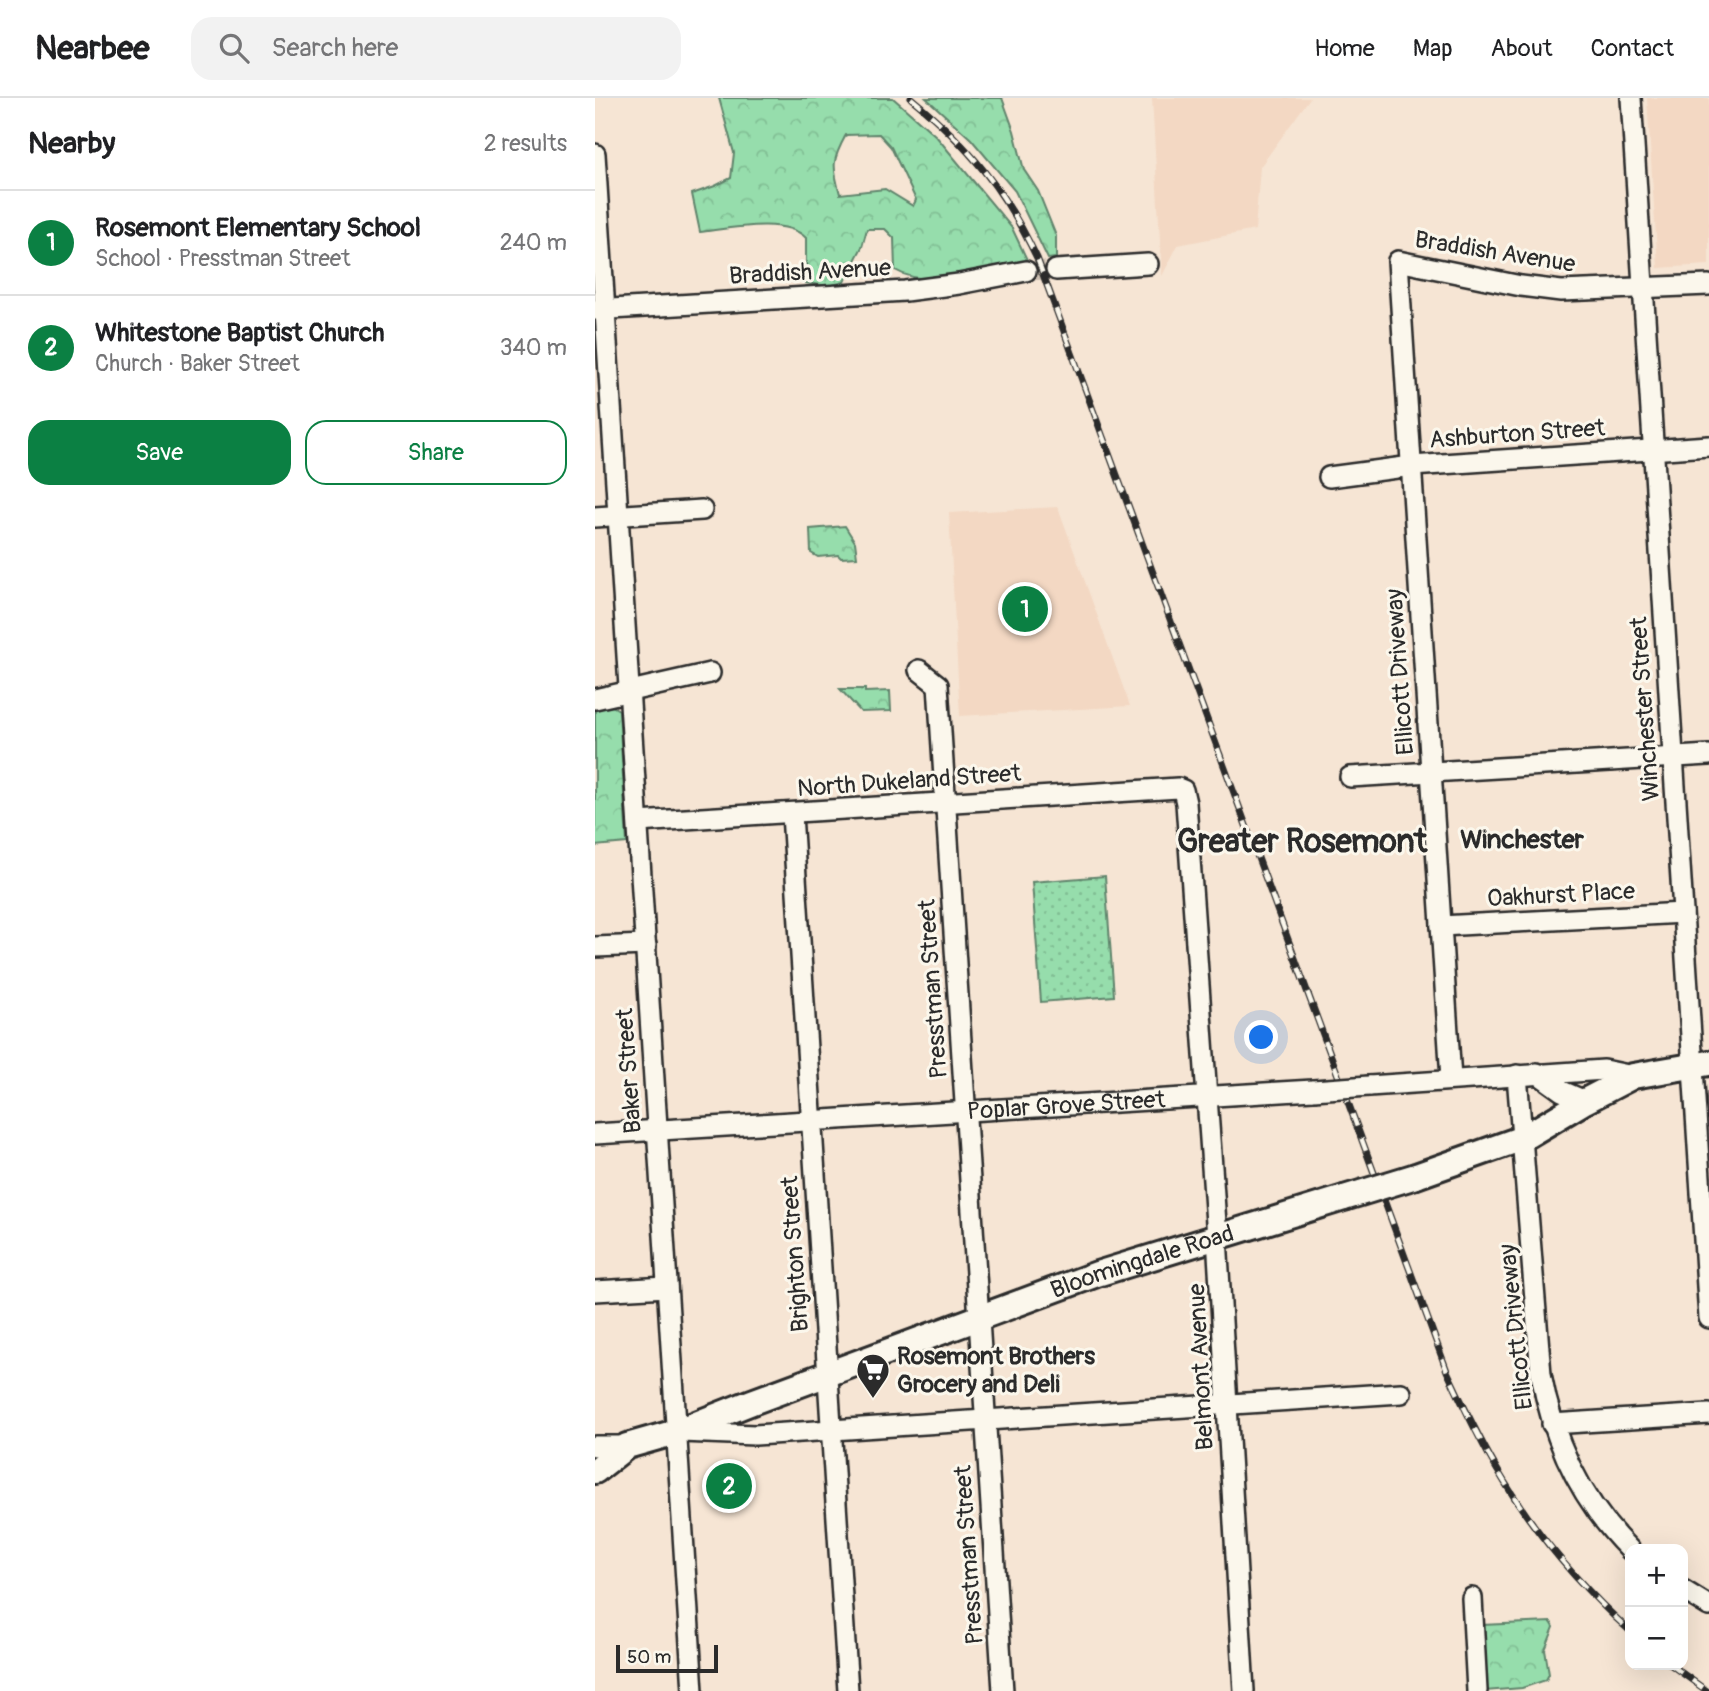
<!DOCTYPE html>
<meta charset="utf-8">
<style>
body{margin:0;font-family:Pangolin,sans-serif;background:#f2f2f2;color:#202124}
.controls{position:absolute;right:21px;bottom:21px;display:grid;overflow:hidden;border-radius:14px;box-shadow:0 7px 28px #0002}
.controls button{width:63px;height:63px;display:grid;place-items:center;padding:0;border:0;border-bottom:2px solid #e0e0e0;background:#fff;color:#202124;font:35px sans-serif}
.scale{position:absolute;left:21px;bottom:18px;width:102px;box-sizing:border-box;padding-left:7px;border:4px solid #2b2b2b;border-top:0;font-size:19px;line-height:24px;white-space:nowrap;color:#2b2b2b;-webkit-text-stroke:5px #fbf7ec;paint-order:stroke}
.you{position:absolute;left:667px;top:940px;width:24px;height:24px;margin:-18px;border:5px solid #fff;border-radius:50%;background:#1a73e8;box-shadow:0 0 0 10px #1a73e833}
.badge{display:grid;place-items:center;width:46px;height:46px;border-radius:50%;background:#0b8043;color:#fff;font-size:23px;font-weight:700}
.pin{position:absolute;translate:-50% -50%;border:4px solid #fff;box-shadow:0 2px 7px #0006}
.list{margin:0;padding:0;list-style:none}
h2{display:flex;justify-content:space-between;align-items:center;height:91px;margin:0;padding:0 28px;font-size:30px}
h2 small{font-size:23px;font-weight:400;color:#757577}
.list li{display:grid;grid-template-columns:46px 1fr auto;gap:21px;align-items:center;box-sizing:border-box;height:105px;padding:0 28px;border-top:2px solid #e0e0e0}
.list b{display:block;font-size:26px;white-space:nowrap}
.list p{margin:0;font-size:23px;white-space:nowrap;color:#757577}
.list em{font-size:23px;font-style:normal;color:#757577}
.actions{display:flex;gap:14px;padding:21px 28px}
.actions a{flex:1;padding:16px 0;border:2px solid #0b8043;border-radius:21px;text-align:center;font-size:24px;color:#0b8043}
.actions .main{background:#0b8043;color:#fff}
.icon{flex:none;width:38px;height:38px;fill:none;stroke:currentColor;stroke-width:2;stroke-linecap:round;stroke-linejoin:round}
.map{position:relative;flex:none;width:1114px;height:1593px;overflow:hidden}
header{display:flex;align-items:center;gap:42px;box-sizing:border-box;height:98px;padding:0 35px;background:#fff;border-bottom:2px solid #e0e0e0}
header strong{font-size:33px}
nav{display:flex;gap:38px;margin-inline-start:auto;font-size:24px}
.search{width:490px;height:63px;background:#f2f2f2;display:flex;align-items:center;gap:18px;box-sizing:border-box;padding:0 24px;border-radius:21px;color:#757577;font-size:26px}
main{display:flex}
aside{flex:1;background:#fff}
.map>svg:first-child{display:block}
.built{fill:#f3d8c3}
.grass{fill:url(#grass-dots);stroke:#60846c;stroke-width:2}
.forest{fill:url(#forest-crowns);stroke:#60846c;stroke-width:2;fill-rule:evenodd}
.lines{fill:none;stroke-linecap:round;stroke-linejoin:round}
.minor-tunnel{stroke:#cdc0b2;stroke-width:19;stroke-dasharray:19 10;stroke-linecap:butt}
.minor-casing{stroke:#2b2b2b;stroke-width:24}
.major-casing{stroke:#2b2b2b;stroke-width:30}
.minor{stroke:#fbf7ec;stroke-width:19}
.major{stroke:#fbf7ec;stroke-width:24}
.rail-casing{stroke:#2b2b2b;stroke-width:7}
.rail{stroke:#fbf7ec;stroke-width:4.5;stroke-dasharray:13;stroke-linecap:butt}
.minor-bridge-casing{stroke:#2b2b2b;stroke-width:24;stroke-linecap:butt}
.major-bridge-casing{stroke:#2b2b2b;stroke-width:30;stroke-linecap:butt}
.minor-bridge{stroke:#fbf7ec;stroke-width:19}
.major-bridge{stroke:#fbf7ec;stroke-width:24}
.labels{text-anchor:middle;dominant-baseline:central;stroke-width:6;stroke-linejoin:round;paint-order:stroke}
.street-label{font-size:24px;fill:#2b2b2b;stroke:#fbf7ec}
.poi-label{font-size:24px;font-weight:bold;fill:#2b2b2b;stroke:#fbf7ec;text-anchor:start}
.neighbourhood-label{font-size:26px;font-weight:bold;fill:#2b2b2b;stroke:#fbf7ec}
.district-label{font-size:32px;font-weight:bold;fill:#2b2b2b;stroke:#fbf7ec}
</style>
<header>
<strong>Nearbee</strong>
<div class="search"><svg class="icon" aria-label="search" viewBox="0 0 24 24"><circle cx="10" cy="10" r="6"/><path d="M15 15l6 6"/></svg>Search here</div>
<nav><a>Home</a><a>Map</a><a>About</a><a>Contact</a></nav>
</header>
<main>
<aside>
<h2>Nearby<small>2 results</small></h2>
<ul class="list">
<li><span class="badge">1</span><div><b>Rosemont Elementary School</b><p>School · Presstman Street</p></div><em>240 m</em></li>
<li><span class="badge">2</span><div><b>Whitestone Baptist Church</b><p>Church · Baker Street</p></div><em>340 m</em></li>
</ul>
<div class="actions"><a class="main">Save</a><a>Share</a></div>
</aside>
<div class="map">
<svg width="1114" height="1593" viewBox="0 0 1114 1593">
<defs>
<pattern id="grass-dots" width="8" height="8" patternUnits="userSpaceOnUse" patternTransform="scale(1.75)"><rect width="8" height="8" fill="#96ddac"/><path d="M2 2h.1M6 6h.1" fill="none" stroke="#81be94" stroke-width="1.8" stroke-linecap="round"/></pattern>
<pattern id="forest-crowns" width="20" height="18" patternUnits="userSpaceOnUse" patternTransform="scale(1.75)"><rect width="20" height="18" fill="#96ddac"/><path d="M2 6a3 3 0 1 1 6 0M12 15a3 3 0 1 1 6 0" fill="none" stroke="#81be94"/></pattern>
</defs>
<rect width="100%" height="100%" fill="#f6e5d4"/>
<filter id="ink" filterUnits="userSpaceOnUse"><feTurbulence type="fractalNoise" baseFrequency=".0143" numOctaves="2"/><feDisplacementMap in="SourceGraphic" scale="14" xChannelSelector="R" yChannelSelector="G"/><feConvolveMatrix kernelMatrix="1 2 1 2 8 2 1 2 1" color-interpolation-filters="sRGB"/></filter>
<g filter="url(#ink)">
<!-- built -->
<path class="built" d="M557 0H715L665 69 660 132 583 147 567 178Z
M1052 0H1114V167L1063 170Z
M463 409 535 608 365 618 354 415Z"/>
<!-- grass -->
<path class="grass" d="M510 778 519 898 446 904 437 784Z"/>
<!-- forest -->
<path class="forest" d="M124 0H298L341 38 417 130 434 166C396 173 335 193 300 172L299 140 290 131H272L267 149 249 184 234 188 211 185V140C191 118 132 131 105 134L97 96 120 88 136 80 139 55ZM284 36 296 49 321 102 318 108 290 91 245 96C237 68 237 62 251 37Z
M331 0H407L419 33 429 72 443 93 461 138V160L453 161 420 93 376 41Z
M250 428 260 444 262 459 246 460 243 457 223 459 216 455 215 431Z
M245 591H270V594L295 593 296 613 266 614Z
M17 608 24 612 32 745 0 748V610Z
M956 1524 959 1529 950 1552 954 1576 951 1582 927 1590 890 1593 886 1527Z"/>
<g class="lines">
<!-- minor-tunnel -->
<path class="minor-tunnel" d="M431 173 461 172"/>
<defs>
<g id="minor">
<path d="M1036 0 1114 1220"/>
<path d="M0 56 98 1593"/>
<path d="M461 172 553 166"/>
<path d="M0 212 310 193 364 186 431 173"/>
<path d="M734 379 817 368 1114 348"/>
<path d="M0 419 107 412"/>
<path d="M324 572 343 587 408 1593"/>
<path d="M0 601 115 575"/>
<path d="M755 679 1114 657"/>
<path d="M197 716 253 1593"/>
<path d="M43 724 583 690 588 692 591 705 622 1139 649 1593"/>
<path d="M846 828 1088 815"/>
<path d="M0 849 51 847"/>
<path d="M942 975 967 993 990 1003"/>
<path d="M922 977 946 1276C958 1343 986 1403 1035 1452"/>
<path d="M856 981 803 163 926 188 966 193 1114 187"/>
<path d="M774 988 1009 972 1038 978"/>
<path id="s1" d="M0 1036 718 992"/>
<path d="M0 1193 72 1189"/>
<path d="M957 1326 1114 1316"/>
<path d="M86 1334 160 1337 806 1295"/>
<path d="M0 1348H32"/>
<path d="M1088 1492 1114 1508"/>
<path d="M877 1500 882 1593"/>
</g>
<g id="major">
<path d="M821 1078 928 1040 990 1003 1038 978 1114 965"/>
<path id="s2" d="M0 1373 32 1348 81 1334 157 1304 502 1176 749 1100"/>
</g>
</defs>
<!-- minor casing -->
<use href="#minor" class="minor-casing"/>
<!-- major casing -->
<use href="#major" class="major-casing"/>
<!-- minor -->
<use href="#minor" class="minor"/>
<!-- major -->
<use href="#major" class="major"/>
<defs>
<path id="rail" d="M316 0C374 48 409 91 442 160L852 1273C867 1305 882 1337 900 1368 935 1429 983 1486 1035 1533
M1076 1567 1112 1593"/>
</defs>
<!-- rail casing -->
<use href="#rail" class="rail-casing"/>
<!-- rail -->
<use href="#rail" class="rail"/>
<defs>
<path id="minor-bridge" d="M718 992 774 988"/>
<path id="major-bridge" d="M749 1100 821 1078"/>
</defs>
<!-- minor-bridge casing -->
<use href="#minor-bridge" class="minor-bridge-casing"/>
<!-- major-bridge casing -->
<use href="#major-bridge" class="major-bridge-casing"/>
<!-- minor-bridge -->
<use href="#minor-bridge" class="minor-bridge"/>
<!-- major-bridge -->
<use href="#major-bridge" class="major-bridge"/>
</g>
</g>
<!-- icons -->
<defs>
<symbol id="supermarket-pin" viewBox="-11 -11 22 30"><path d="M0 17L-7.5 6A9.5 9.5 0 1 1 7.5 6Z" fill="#2b2b2b" stroke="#fbf7ec"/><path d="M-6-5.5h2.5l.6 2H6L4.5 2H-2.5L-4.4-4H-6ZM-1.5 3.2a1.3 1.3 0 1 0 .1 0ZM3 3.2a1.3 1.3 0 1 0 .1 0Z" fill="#fff"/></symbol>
</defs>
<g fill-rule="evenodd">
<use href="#supermarket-pin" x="259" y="1253" width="38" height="52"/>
</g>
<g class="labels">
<!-- street labels -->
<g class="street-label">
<text transform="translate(900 154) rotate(9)">Braddish Avenue</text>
<text transform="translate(215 174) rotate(-3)">Braddish Avenue</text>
<text transform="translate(922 336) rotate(-4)">Ashburton Street</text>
<text transform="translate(805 574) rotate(-94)">Ellicott Driveway</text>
<text transform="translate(1050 611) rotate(-94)">Winchester Street</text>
<text transform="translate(314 683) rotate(-4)">North Dukeland Street</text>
<text transform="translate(966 797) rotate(-3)">Oakhurst Place</text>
<text transform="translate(338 891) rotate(-94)">Presstman Street</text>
<text transform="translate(34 973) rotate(-94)">Baker Street</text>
<text stroke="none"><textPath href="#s1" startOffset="472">Poplar Grove Street</textPath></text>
<text transform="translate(200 1156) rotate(-94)">Brighton Street</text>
<text stroke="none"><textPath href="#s2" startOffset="588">Bloomingdale Road</textPath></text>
<text transform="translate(921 1229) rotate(-96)">Ellicott Driveway</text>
<text transform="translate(606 1269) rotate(-93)">Belmont Avenue</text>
<text transform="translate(374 1457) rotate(-94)">Presstman Street</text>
</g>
<!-- poi labels -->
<g class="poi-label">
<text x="302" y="1258">Rosemont Brothers<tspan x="302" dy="28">Grocery and Deli</tspan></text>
</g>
<!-- neighbourhood labels -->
<g class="neighbourhood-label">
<text x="927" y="742">Winchester</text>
</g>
<!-- district labels -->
<g class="district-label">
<text x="707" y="744">Greater Rosemont</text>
</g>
</g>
</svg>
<div class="controls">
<button>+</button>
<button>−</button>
</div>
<div class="scale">50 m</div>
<div class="you"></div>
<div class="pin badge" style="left:430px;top:511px">1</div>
<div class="pin badge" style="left:134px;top:1388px">2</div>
</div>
</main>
